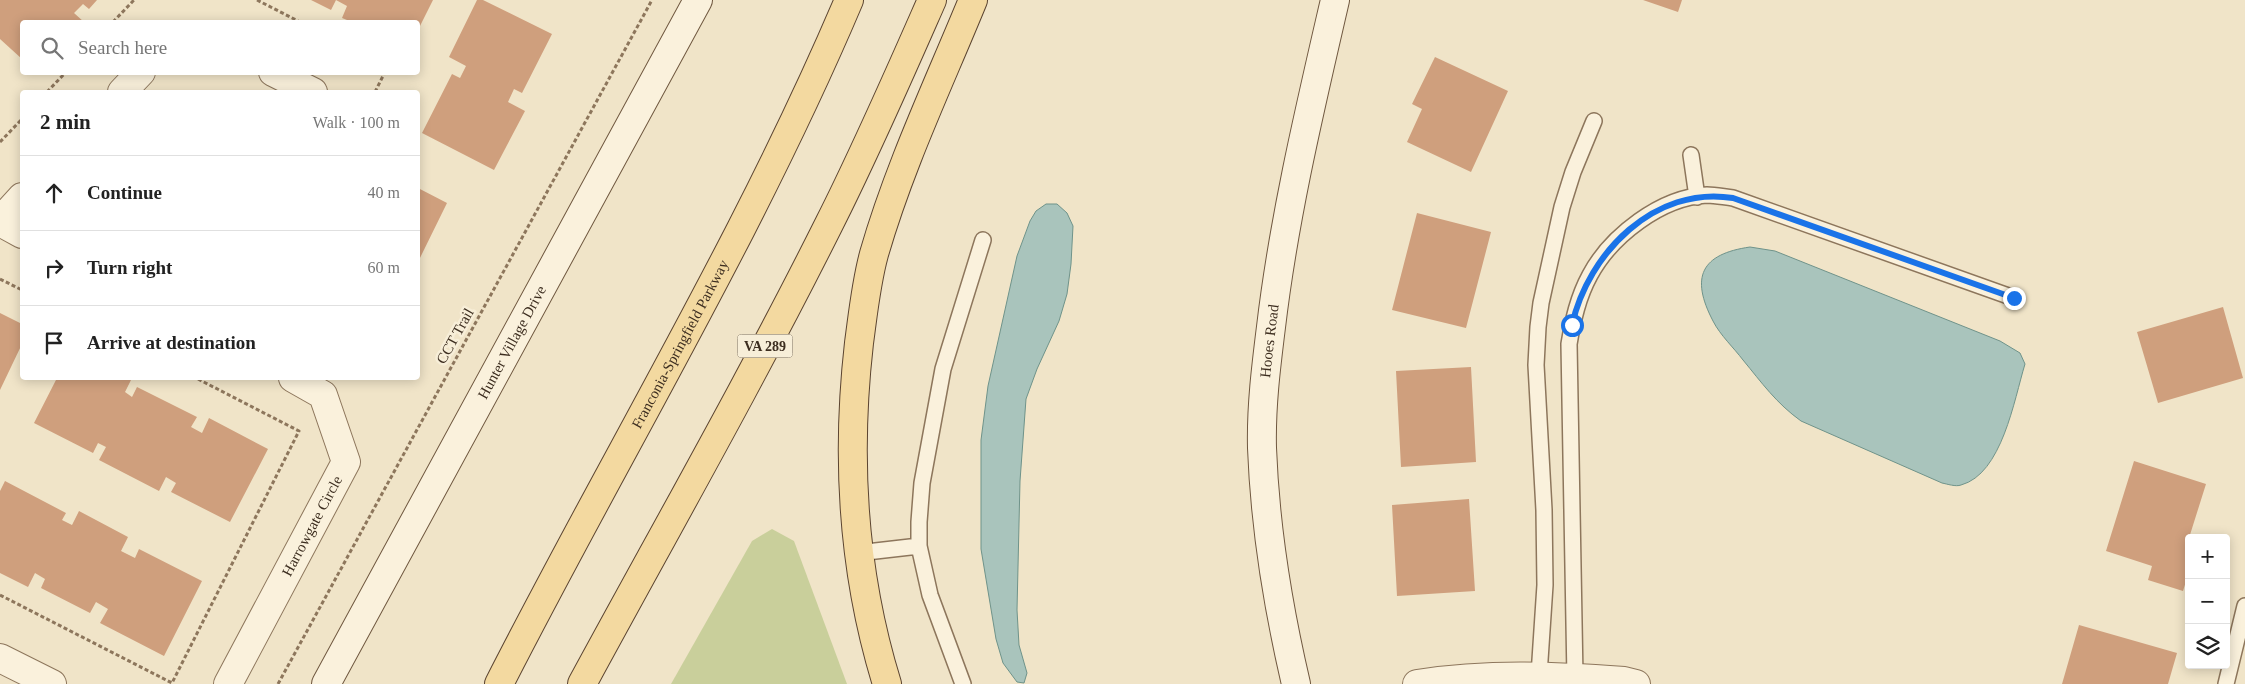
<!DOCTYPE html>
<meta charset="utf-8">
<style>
body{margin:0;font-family:Georgia,serif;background:#f6f6f6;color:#222}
.controls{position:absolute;right:15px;bottom:15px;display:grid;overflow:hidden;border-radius:5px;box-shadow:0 2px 12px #0003}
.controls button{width:45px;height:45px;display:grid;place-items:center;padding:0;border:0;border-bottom:1px solid #e0e0e0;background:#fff;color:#222;font:25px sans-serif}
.stop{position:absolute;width:15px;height:15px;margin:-11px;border:4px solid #1a73e8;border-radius:50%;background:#fff}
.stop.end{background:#1a73e8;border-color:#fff;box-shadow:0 1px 5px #0008}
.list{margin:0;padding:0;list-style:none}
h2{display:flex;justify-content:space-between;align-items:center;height:65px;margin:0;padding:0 20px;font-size:21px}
h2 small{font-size:16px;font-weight:400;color:#767676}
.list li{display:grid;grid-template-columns:32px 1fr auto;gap:15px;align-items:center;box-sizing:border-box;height:75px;padding:0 20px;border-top:1px solid #e0e0e0}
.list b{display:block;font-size:19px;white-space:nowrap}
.list em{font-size:16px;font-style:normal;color:#767676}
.icon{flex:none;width:28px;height:28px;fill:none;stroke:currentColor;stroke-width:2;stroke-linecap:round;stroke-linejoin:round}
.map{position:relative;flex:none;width:2245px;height:684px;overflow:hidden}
.search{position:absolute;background:#fff;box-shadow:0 2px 12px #0003;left:20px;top:20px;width:400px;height:55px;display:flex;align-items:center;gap:12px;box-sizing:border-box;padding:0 18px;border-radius:5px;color:#767676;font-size:19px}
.panel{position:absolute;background:#fff;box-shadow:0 2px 12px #0003;left:20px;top:90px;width:400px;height:290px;border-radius:5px}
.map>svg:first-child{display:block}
.green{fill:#c9cf9b}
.water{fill:#a9c4bc;stroke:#6f938a}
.building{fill:#cf9f7d}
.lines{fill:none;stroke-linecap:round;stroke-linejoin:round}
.lane-casing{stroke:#8d765c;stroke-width:18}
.street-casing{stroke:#8d765c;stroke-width:30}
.secondary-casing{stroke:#6f573f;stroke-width:30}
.primary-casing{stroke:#5b4430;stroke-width:30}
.path{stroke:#8d765c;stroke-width:3;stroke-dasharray:4 2.5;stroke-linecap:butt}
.lane{stroke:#faf1dc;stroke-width:15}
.street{stroke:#faf1dc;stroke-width:28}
.secondary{stroke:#faf1dc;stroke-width:28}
.primary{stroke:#f3d9a0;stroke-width:28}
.route{stroke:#1a73e8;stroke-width:6}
.labels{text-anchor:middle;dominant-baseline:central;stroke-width:5;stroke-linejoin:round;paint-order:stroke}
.shield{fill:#f7eed8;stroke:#756857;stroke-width:1}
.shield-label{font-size:14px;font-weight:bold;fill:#3d2e20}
.street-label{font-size:15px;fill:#3d2e20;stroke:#f7eed8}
</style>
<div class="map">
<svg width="2245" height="684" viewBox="0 0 2245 684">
<rect width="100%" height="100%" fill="#f0e4c8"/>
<!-- green -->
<path class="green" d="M772 529 794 541 847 684H671L752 541Z"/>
<!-- water -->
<path class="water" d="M1046 204H1057L1067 213 1073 226 1071 264 1067 294 1059 321 1037 369 1026 399 1020 481 1017 610 1019 645 1027 673 1024 683 1017 682 1003 663 996 639 981 549V440L988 386 1017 256 1030 221 1036 211Z
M1750 247 1775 251 2000 341 2020 353 2025 364C2014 400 2002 474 1961 485 1956 487 1947 484 1942 483L1801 421C1776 403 1762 383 1743 360 1734 348 1720 335 1713 321 1690 277 1701 254 1750 247Z"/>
<!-- building -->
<path class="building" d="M0 0H97L89 9 83 4 74 13 84 22H22V59L0 39Z
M311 0H336L331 10Z
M336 0H433L418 30V22H352L342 18 347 6Z
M477 0H483L552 34 522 93 514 89 508 102 525 111 494 170 422 133 452 74 460 78 466 66 449 57Z
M1643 0H1682L1678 12Z
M1435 57 1508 91 1471 172 1407 142 1422 109 1412 104Z
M418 188 447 203 418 262Z
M1417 213 1491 232 1466 328 1392 310Z
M2223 307 2243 378 2158 403 2137 332Z
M0 313 22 324V344L0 390Z
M1471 367 1476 462 1401 467 1396 371Z
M57 378H126L131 380 125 392 132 397 137 387 197 417 191 427 202 433 209 418 268 449 230 522 171 492 176 483 166 477 159 491 99 460 106 447 98 443 93 453 34 423Z
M2134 461 2206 484 2189 538V572L2183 591 2148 580 2152 566 2106 551Z
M5 481 66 513 62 520 72 525 79 511 128 537 121 551 135 558 139 549 202 581 164 656 100 623 108 609 96 602 90 613 41 588 45 579 35 573 28 587 0 573V491Z
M1469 499 1475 591 1397 596 1392 505Z
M2079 625 2177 653 2168 684H2062Z"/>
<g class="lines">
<defs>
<path id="lane" d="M1691 155 1697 197
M858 553 919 546
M1539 675 1545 585 1544 510 1536 365 1538 327 1541 303 1562 207 1573 172 1594 121
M1575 678 1569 344C1573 320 1578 297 1590 275 1611 236 1661 197 1707 195 1715 195 1724 197 1733 198L2014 298
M963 684 930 595 919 546V522L922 483 943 369 983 240
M2226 684 2245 606"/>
<g id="street">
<path d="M273 72 313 92"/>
<path d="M122 92 141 72"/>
<path d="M0 221 22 197"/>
<path d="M0 222 22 234"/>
<path d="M0 658 52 684"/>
<path id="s1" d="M228 684 346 462 323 395 293 378"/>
<path d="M1417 684C1487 673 1554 676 1624 681L1636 684"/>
</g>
<g id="secondary">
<path id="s2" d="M326 684 698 0"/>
<path id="s3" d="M1296 684C1278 607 1265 527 1262 448 1261 407 1266 367 1271 327 1284 217 1310 108 1335 0"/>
</g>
<g id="primary">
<path id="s4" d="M499 684C615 456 749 236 849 0"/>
<path d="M582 684C665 531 751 380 829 224 866 151 899 75 932 0"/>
<path d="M887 684C853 574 846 457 859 343 863 314 866 283 874 254 899 167 939 83 973 0"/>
</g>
</defs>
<!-- lane casing -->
<use href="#lane" class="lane-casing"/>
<!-- street casing -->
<use href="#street" class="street-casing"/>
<!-- secondary casing -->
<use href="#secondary" class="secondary-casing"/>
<!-- primary casing -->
<use href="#primary" class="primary-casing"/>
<!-- path -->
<path class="path" d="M257 0 300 22
M113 22 134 0
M47 92 66 72
M375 92 385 72
M0 142 22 119
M0 279 22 290
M0 595 172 683 299 431 196 378
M278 684 652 0"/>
<!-- lane -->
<use href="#lane" class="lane"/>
<!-- street -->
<use href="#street" class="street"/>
<!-- secondary -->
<use href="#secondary" class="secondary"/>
<!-- primary -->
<use href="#primary" class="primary"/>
</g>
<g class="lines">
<!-- route -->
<path class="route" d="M1572 325C1588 253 1655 185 1733 198L2014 298"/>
</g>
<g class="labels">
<!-- shield labels -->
<rect class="shield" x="737.5" y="334.5" width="55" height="23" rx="4"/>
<g class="shield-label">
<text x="765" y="346">VA 289</text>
</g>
<!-- street labels -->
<g class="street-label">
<text transform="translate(455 336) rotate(-61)">CCT Trail</text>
<text stroke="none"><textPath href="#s3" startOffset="346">Hooes Road</textPath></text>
<text stroke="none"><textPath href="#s2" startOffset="389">Hunter Village Drive</textPath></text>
<text stroke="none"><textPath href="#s4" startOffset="385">Franconia-Springfield Parkway</textPath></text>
<text stroke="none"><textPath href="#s1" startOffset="179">Harrowgate Circle</textPath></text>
</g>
</g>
</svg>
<div class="controls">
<button>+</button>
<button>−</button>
<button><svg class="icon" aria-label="layers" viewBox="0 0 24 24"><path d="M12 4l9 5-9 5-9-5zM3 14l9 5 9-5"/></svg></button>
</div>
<div class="stop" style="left:1572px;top:325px"></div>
<div class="stop end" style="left:2014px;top:298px"></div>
<div class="search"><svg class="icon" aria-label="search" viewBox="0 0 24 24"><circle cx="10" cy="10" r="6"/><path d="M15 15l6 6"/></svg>Search here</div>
<section class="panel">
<h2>2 min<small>Walk · 100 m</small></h2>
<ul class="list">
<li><svg class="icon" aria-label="ahead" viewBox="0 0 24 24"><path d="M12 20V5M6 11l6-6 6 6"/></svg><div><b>Continue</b></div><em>40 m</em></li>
<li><svg class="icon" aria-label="right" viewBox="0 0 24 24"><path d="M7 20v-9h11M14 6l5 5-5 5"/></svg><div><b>Turn right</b></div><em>60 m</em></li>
<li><svg class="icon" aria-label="arrive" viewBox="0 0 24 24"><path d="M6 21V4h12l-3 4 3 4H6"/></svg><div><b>Arrive at destination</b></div></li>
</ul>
</section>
</div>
